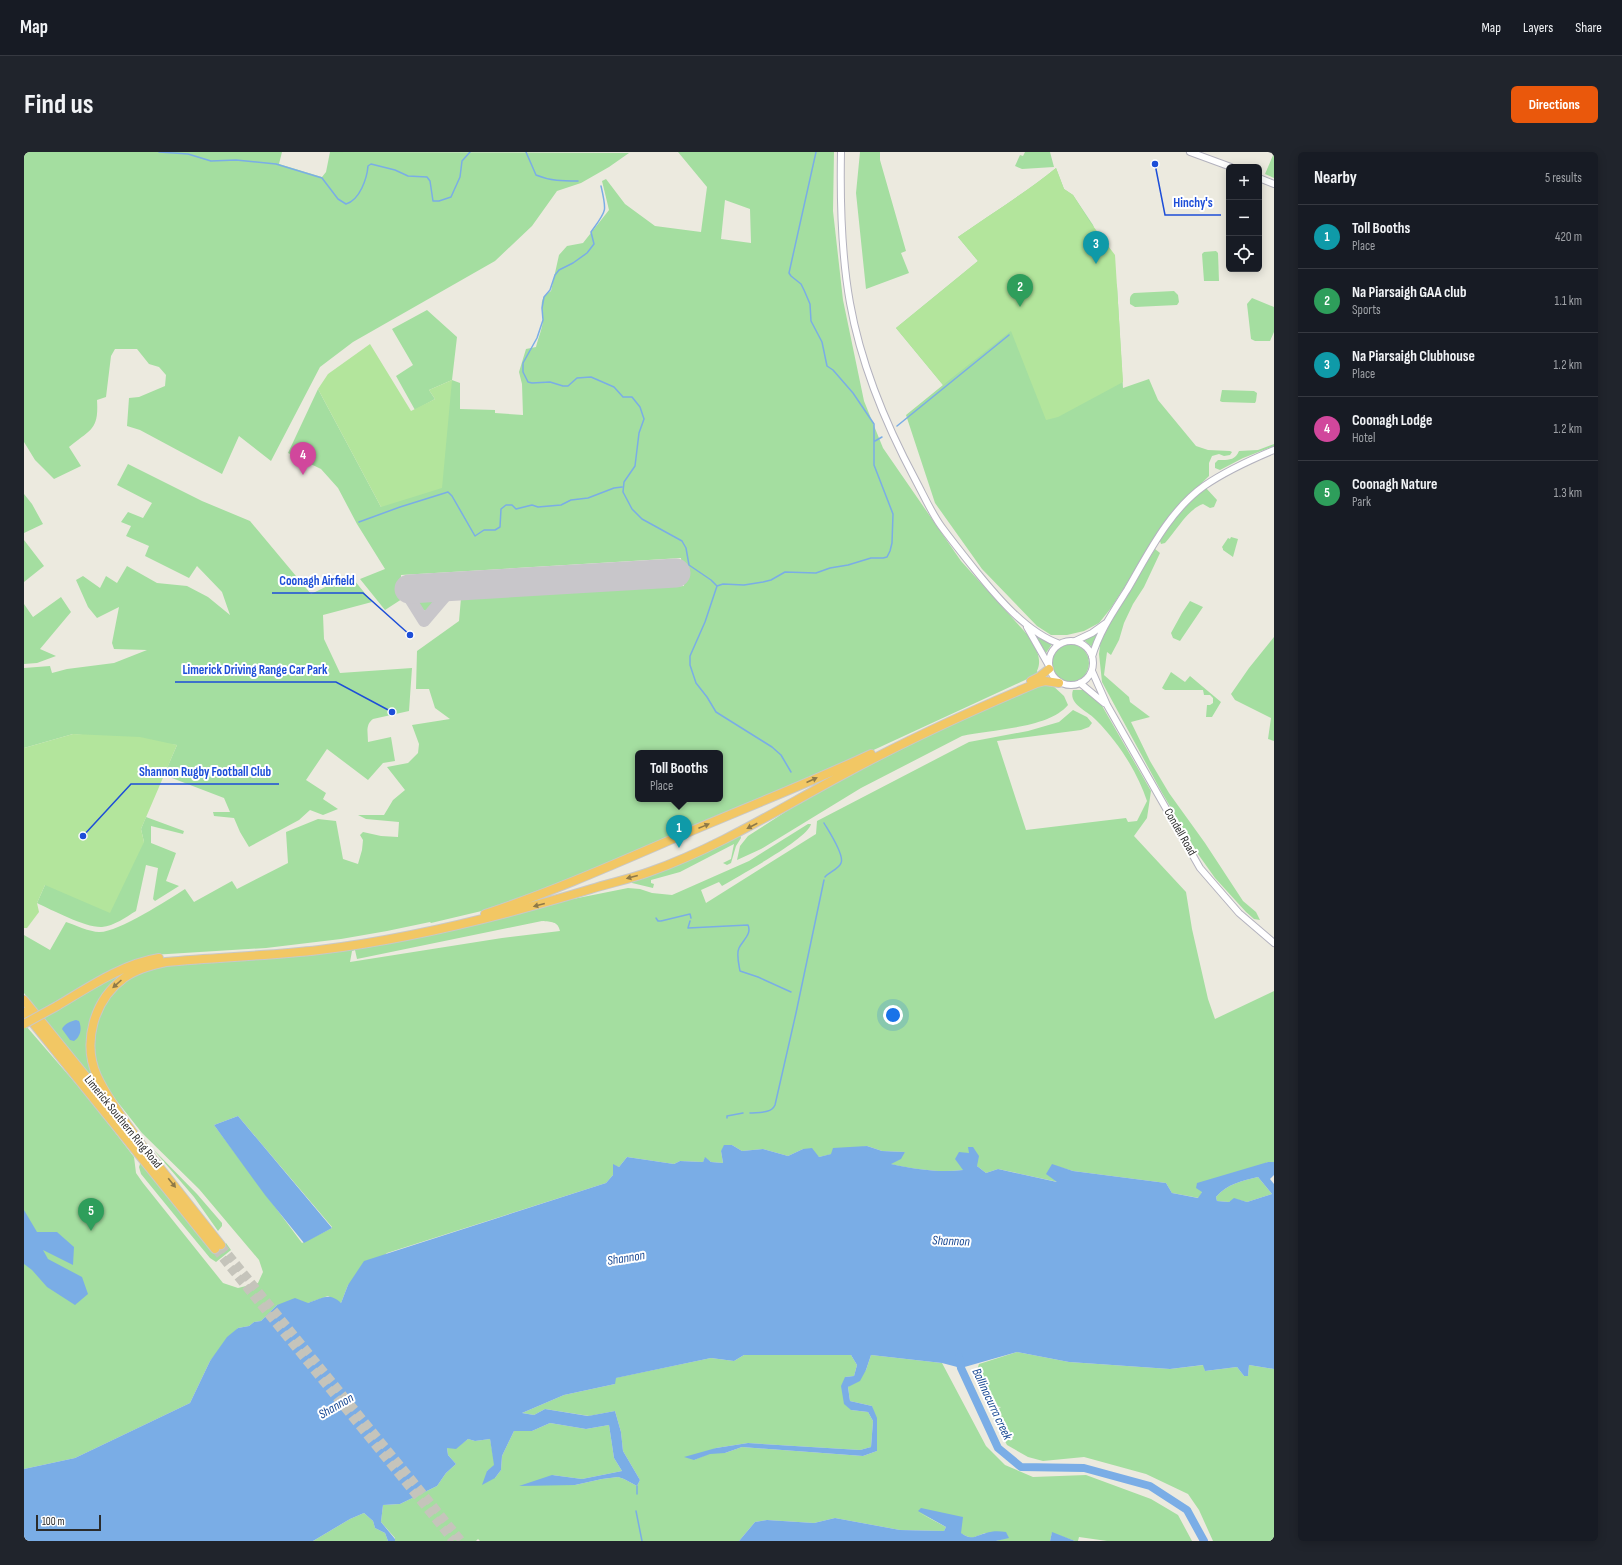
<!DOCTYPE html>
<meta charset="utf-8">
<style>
body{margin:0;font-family:"Sofia Sans Condensed",sans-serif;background:#20242c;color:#f1f3f6}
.controls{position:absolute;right:12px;top:12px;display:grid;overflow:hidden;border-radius:6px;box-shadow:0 2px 10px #0003}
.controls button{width:36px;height:36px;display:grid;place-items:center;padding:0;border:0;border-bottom:1px solid #363941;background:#171b24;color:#f1f3f6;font:20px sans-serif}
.scale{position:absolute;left:12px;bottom:10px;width:65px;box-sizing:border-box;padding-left:4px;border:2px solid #2b2b2b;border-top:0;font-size:11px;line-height:14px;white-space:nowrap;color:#2b2b2b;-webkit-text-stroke:3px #fff;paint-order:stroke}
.you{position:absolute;left:869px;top:863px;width:14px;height:14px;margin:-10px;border:3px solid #fff;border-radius:50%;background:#1a73e8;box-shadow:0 0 0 6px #1a73e833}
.badge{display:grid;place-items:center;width:26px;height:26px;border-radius:50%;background:#ea580c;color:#fff;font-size:13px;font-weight:700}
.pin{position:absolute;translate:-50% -33px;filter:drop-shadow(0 1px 2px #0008)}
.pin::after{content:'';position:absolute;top:21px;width:14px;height:12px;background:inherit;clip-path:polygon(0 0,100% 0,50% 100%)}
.popup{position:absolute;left:611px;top:598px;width:88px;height:52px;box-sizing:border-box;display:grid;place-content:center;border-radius:6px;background:#171b24;filter:drop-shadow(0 1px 3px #0005);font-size:13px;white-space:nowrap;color:#9ea1a6}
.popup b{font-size:15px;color:#f1f3f6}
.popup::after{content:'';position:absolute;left:50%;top:100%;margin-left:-8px;border:8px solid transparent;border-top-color:#171b24}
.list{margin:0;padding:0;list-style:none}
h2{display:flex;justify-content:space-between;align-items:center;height:52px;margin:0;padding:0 16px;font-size:17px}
h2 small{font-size:13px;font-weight:400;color:#9ea1a6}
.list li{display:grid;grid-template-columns:26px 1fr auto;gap:12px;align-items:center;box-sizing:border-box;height:64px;padding:0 16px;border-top:1px solid #363941}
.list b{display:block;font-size:15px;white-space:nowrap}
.list p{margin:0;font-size:13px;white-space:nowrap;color:#9ea1a6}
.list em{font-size:13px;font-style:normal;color:#9ea1a6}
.icon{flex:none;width:22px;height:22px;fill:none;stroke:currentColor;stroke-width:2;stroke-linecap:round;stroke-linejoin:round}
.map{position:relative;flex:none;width:1250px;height:1389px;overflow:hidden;border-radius:6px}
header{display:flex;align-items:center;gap:24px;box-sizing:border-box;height:56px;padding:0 20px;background:#171b24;border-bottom:1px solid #363941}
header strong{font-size:19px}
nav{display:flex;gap:22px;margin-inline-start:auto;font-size:14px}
.intro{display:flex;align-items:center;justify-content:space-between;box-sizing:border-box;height:96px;padding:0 24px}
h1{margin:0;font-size:28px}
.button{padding:10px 18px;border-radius:6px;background:#ea580c;color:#fff;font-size:14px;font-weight:700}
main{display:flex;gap:24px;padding:0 24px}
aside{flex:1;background:#171b24;border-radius:6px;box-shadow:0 2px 10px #0003}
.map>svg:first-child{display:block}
.green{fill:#a4dea0;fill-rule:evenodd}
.pitch{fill:#b3e59c}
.water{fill:#7aade6;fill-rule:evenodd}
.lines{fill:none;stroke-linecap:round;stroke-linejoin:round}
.stream{stroke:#7aade6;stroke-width:1.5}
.river{stroke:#7aade6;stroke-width:8}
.taxiway{stroke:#c8c6ca;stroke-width:12}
.runway{stroke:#c8c6ca;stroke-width:29}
.highway-tunnel{stroke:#c5c4bb;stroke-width:8;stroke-dasharray:8 4;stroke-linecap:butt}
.secondary-casing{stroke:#b3b2be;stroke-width:8}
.highway-casing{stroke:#c8c8c8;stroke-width:10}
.secondary{stroke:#fff;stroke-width:6}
.highway{stroke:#f2c764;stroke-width:8}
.highway-bridge-casing{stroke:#c8c8c8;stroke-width:10;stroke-linecap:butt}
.highway-bridge{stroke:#f2c764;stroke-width:8}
.oneway{fill:#8e7948}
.labels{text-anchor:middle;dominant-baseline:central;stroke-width:4;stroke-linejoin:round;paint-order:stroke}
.street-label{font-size:12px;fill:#2b2b2b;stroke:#fff}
.water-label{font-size:13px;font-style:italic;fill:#184893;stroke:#fff}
.leader{fill:none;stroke:#1d4ed8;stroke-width:1.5}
.callout-dot{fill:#1d4ed8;stroke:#fff;stroke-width:1.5}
.callout-label{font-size:13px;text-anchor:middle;font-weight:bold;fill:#1d4ed8;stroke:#fff;stroke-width:4;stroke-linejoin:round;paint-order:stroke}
</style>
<header>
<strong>Map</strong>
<nav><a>Map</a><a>Layers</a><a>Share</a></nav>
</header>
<div class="intro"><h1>Find us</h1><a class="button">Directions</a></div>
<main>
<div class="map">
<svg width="1250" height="1389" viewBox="0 0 1250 1389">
<rect width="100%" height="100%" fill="#eceadf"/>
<!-- green -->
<path class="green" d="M0 0H258L255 12 298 25 302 20 306 0 605 1 585 15 557 31 533 39 508 74 471 109 329 190 296 215 247 309 215 284 198 322 116 278 103 274 105 246 115 245 141 234 142 223 135 215 125 212 113 197H91L87 204 82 245 73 248C75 279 66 277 45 295L57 314 30 327 11 308 0 290Z
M654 0H810L809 59 819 148 840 249 859 296 937 409 1009 489C1013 500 1018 508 1013 519L1014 522 802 620 487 752 407 771 406 770 363 779 317 787 242 796 128 803 105 811 14 860 0 841V783L26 798 42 770C51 773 66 780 75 780 93 781 144 748 161 737L170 750 208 729 213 737 264 711 262 680 294 667 312 669 319 707 334 712 338 698 339 688 336 683 339 680 357 684 374 685 375 670 342 667 334 663H360L369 648 381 638 363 615 384 611 394 601 395 592 388 573 426 567 411 556 405 537H392L393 499 435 469 437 446 660 434 657 406 377 423 378 447 361 458 336 427 361 417 333 372 314 336 297 317 264 301 294 237 357 355 428 228 405 238 411 247 391 258 372 224 389 213 368 177 403 158 433 185 428 228 436 231V257L471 258V261L499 263 498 232 495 220 502 197 512 195C514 186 519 175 519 167 519 154 513 148 527 139L535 103 543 94 559 91 585 58 578 29 582 27 601 52 631 74 677 80 683 35ZM701 48 726 57 727 91 697 87ZM614 601H696V647H614Z
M836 0H856V8L882 99 877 101 885 121 842 137 832 41Z
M1001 0H1026L1030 15 998 17 991 14 996 3 999 4Z
M1250 1V26L1241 22Z
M1032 16 1040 37 1049 43 1069 73 1093 134 1099 236 1125 227 1134 248 1172 294 1184 298 1206 299 1208 300 1206 303 1200 304 1195 302 1188 304 1185 311V324L1150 358 1087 456 1075 471 1060 479 1043 483H1027L1013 474 958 417 911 351 882 263 919 233 872 176 954 109 934 85C967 62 1001 41 1032 16Z
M1192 99 1194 101 1195 129H1180L1178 102 1180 100Z
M1150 139 1154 143 1155 150 1153 153 1111 155 1106 152C1106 147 1105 144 1110 141Z
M1228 146 1250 155V180L1246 189H1231L1227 187 1223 152Z
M1198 238 1230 239 1233 241 1232 249 1231 251 1198 250 1196 249Z
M1250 292V294L1219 306 1196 318 1191 316V311L1194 308C1203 308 1211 309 1215 299L1234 298Z
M104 312 178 349 226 369 287 442 326 423 348 450 299 463 300 487 316 521 388 516 385 559 349 567C341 573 344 581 344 590L367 585 371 609 359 611 344 628 303 597 282 628 302 641 299 647 314 657 299 663 286 658 275 668 225 695 216 680 210 666 190 664 189 660H206L200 646 140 623 153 593 49 582 0 596V516L26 514 28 521 43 517 90 511 123 498 90 497 88 491 95 455 73 466 64 455 52 428 59 424 76 436 82 424 93 431 103 414 133 431 163 434 184 445 206 463 198 440 173 414 165 426 121 404 125 394 102 384 107 374 97 370 104 360 119 366 128 351 93 333Z
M1182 336 1193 348 1190 355 1186 356 1179 352C1164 357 1152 379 1141 391L1137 392 1135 386 1164 351Z
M0 342 8 352 19 372 0 381Z
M1207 385 1214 387 1209 405 1199 398V397L1198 395 1204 386 1206 387Z
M0 388 20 414 0 430Z
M1131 397 1136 401 1120 435 1109 452 1100 471 1095 488 1087 503 1083 500 1080 523 1105 545 1106 550 1126 565 1107 570 1126 609 1145 641 1181 691 1219 749 1232 760 1236 768 1230 767 1222 760 1191 726 1174 702 1137 639 1078 530 1075 502 1077 485Z
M422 438 423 440 403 462 401 458 397 462 387 446 389 440Z
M37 445 47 460 16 497 32 504 13 511 0 512V452L9 465Z
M1166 449 1179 455 1156 489 1149 486 1147 481 1158 461Z
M1077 478 1068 495 1060 488Z
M1009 480 1028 492 1022 501Z
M1250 485V589L1244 587 1247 566 1211 548 1207 542 1225 516Z
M1027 511a19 19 0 1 1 38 0a19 19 0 1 1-38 0Z
M1147 520 1161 530 1166 524 1197 550 1188 565H1182L1183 553H1186L1189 551V546L1186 543H1180L1179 538H1141L1138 536Z
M1019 532H1027L1040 544 1044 553C1024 577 967 577 938 584L837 636 737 697 713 708 716 694 724 684 786 644 910 580Z
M1049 538H1062L1073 545 1127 639 1123 666 1110 684 1162 740 1168 777 1184 847 1191 867 1250 839V1010H1244L1178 1040 1175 1046 1148 1041 1142 1031 1049 1019 1028 1013 1034 1030 974 1017 962 1021 953 1014 946 1001 940 1002 939 1018C915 1021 890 1017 866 1012L881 1000 858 999 843 994 795 1005 779 997 764 1004 739 997 718 999 708 993 697 999 699 1011 687 1010 681 1006 679 1010 656 1009 650 1012 603 1005 595 1015 589 1013V1023L582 1031 363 1101 324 1133 317 1151 304 1144 284 1151 253 1153 237 1169 230 1170 225 1174 214 1176 186 1209 166 1251 51 1306 0 1317V875L2 874 66 948 110 1005 112 1021 119 1031 199 1131 214 1136 234 1131 239 1120 235 1108 175 1037 118 981 85 939 77 925 70 905 69 891 73 865 84 846 95 834 114 821 141 812 253 806 604 736 616 737 628 741 648 743 725 709 784 672H787C784 687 714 724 698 734L695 730 677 738 682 751 792 682 793 669 945 590 1004 579 1035 570 1049 558 1063 565 1068 571 1065 575 1057 578 973 589 1002 678 1102 666 1104 670 1113 669 1123 649C1113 619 1094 590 1072 568 1064 559 1044 553 1049 538ZM518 769C527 770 534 769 536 779L478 786 326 810 328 799 331 798 333 807ZM214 964 308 1075V1076L278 1091 190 973Z
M122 665 160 679 159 682 127 674V691L152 701 142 729 155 734 131 749 129 747 134 716 122 713 112 759C102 765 90 774 78 775 62 776 28 758 13 751L21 733 120 690 117 677Z
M716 682 717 686 712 694 707 711 703 713 699 711 707 707 710 692 656 720 627 728V731L630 732 629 736 608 731V729Z
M116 812 92 829 65 883 78 940 19 865 101 818Z
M128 996 173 1042 198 1071V1074L194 1079 170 1045Z
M116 1012H119L191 1100 202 1091 207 1098 192 1110 186 1106 157 1071 117 1022 115 1015Z
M1234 1025 1248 1042 1223 1050 1211 1047 1205 1050 1193 1049 1192 1045C1203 1032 1217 1029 1234 1025Z
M993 1200 1045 1210 1146 1217 1180 1213 1181 1219 1213 1215 1220 1224H1224L1225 1213 1250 1217V1389H1189L1175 1358 1164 1342 1122 1322 1060 1305 1019 1309 1004 1305 983 1293 967 1262 977 1255 963 1253 951 1224 955 1212Z
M720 1203H827L833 1213 830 1224 821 1225 827 1258 844 1260 849 1269 847 1295 836 1298 724 1291 692 1296 670 1308 686 1301H701L718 1295 839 1304 853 1299 848 1254 826 1249 824 1235 842 1218 847 1203 918 1211 962 1294 981 1313 1009 1325 1062 1323 1127 1347 1154 1363 1168 1389H1083L1055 1385 1054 1389H1051L1028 1381 1026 1389H972L984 1385 961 1381 948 1386 942 1384 894 1360 922 1375 920 1379 876 1378 811 1366 790 1371 743 1368 731 1370 715 1389H456L454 1387 452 1389H371V1386L357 1370 359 1353 376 1352 413 1334 422 1321 432 1312 424 1303 423 1296H432L444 1287 451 1289 466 1287 471 1314 463 1319 471 1326 477 1318 478 1304 490 1279H508L526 1271 562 1277 585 1273 590 1306 598 1319 558 1327 528 1323 551 1333 578 1327 594 1325 600 1327 613 1334 616 1328 599 1299 597 1280 591 1259 565 1264 521 1257 510 1263 498 1261 540 1243 591 1232V1226L687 1206 710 1209Z
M340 1361 349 1369 351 1376 361 1381 364 1389H289L326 1367Z"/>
<!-- pitch -->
<path class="pitch" d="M1032 16 1040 37 1049 43 1066 70 1091 103 1099 230 1034 265 1022 268 987 179 919 233 872 176 954 109 934 85C967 62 1001 41 1032 16Z
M346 192 387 259 411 247 405 238 428 228 418 336 357 355 294 237 304 222Z
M49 582 116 585 153 593 117 677 120 690 86 761 21 733 13 751 15 760 3 776H0V596Z"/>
<!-- water -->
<path class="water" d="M52 868 55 869C58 876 57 884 50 889L46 888 38 877C40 872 47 869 52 868Z
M214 964 308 1076 280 1091 241 1043 190 973Z
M700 993H708L718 999 739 997 764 1004 779 997 788 996 795 1005 807 1002 809 996 843 994 858 999 881 1000 877 1007 867 1012C891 1017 915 1021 939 1018L931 1007 935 1000 945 1001 944 995H949L955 1004 953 1014 962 1021 974 1017 1033 1030 1022 1022 1028 1012 1049 1019 1142 1031 1148 1041 1174 1046 1178 1040 1172 1036 1173 1031 1244 1010H1250V1023L1246 1027 1250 1032V1217L1225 1213 1224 1224H1220L1213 1215 1181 1219 1179 1213 1146 1217 1045 1210 993 1200 937 1216 918 1211 847 1203 842 1218 836 1229 824 1235 826 1249 848 1254 853 1266V1299L839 1304 718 1295 701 1301 686 1302 670 1308 660 1305 692 1296 724 1291 836 1298 847 1295 849 1269 844 1260 827 1258 820 1252 817 1234 821 1225 830 1224 833 1213 827 1203H720L710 1209 687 1206 592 1226 591 1232 540 1243 498 1261 510 1263 521 1257 564 1264 591 1259 597 1280 599 1299 616 1328 613 1334 600 1327 594 1325 578 1327 551 1333 495 1334 528 1323 558 1327 598 1319 590 1306 585 1273 562 1277 526 1271 508 1279H490L478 1304 477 1318 471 1326 458 1333 463 1319 470 1313 466 1287 451 1289 444 1287 432 1297 423 1296 424 1303 432 1312 422 1321 413 1334 376 1352 359 1353 357 1370 371 1387V1389H364L361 1381 351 1376 349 1369 340 1361 326 1367 289 1389H0V1317L51 1306 166 1251 186 1209 203 1185 214 1176 225 1174 230 1170 237 1169 253 1153 271 1146 284 1151C299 1146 305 1140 317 1151L324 1133 340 1109 582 1031 589 1023V1012L595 1015 603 1005 650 1012 656 1009 679 1010 681 1005 687 1010 699 1011 697 999ZM1234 1025 1248 1042 1223 1050 1210 1046 1205 1050 1193 1049 1192 1045C1203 1032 1217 1029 1234 1025Z
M0 1058 13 1080H33L50 1095 49 1113 19 1098 24 1107 58 1125 64 1142 51 1153 23 1135 8 1118 0 1112Z
M897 1356 939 1365 937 1381C948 1389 950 1384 962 1381 968 1379 975 1379 982 1380L985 1386 972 1389H715L731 1370 743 1368 790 1371 811 1366 876 1378 920 1379 922 1375 894 1359Z
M1028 1380 1051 1389H1026Z"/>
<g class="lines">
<!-- stream -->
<path class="stream" d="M135 0 164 2 187 9 212 8 252 12 298 26 314 47 322 52C336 48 343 26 344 14L347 12 371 18 384 24 403 25 406 29 409 49H415L427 45 436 25 438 9 446 0
M502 0 512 23C526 29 539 29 554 29
M577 34C583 60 583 58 567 80L570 92 563 101 549 111 535 118 531 123 526 138 520 145 518 156 519 168 513 186 499 211V220L504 230 508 231 526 230 539 234H544L553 226 567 225 590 235 599 245H608L616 255 620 267 615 281 611 314 600 330 599 340 608 357 618 367 658 389 662 396 665 413 687 428 693 434
M873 274 985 183
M851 289 858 285
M335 370 376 355 424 340 428 344 451 384 460 378H471L476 375 477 357 482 353H488L492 357 508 353 514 355 537 353 547 348 564 346 590 336 598 335
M693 434 699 432 720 433 739 430 747 428 761 420 792 421 806 416 824 413 847 406H859L863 405 866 399 868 391 869 362 850 313V272L829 241 809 218 803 214 798 190 787 169 786 152 780 138 777 132 767 124 765 121 792 0
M693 434 681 470 666 504V513L672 531 683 545 692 560 748 595 757 603 767 620
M800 671C804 678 821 703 817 711 815 717 805 720 801 725
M632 766 634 769H637L666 762 667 766
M666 769 664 776 724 773C728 782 719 788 715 796 712 802 715 813 716 819L734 825 767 840
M726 961C734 960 747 962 751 953L772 861 800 728
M703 966V964L719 961
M613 1342V1334
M612 1359 618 1389"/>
<!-- river -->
<path class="river" d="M935 1205 937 1216 974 1296 997 1315 1060 1316 1126 1334 1163 1358 1180 1389"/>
<!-- taxiway -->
<path class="taxiway" d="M385 437V445L400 469 429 435"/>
<!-- runway -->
<path class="runway" d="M385 437 652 421"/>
<!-- highway-tunnel -->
<path class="highway-tunnel" d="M197 1093 438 1389
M191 1097 429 1389"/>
<defs>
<path id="secondary" d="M817 0C816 51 817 101 826 151 837 213 862 273 892 329 900 344 907 360 917 374 928 389 940 404 952 419 973 445 1003 481 1036 492
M1166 0 1207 15
M1235 26 1250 32
M1003 475 1024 512
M1025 511a22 22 0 1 1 44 0a22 22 0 1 1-44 0Z
M1051 489 1068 481 1082 471
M1068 505C1075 480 1089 460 1103 438 1124 402 1145 359 1180 334 1202 319 1226 308 1250 298
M1068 519 1083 553 1176 716 1215 761 1250 791
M1056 531 1080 551"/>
<path id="highway" d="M1007 529 1015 525 1025 517
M461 762C528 740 593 711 658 683 721 656 785 631 847 602
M0 848 85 953
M33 854C65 835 98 812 135 806
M0 860 191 1097
M118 993 197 1093
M120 996C104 973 85 950 73 924 58 890 70 848 100 826 112 817 127 813 142 810 193 805 244 804 295 798 387 787 478 764 567 737 586 731 606 727 625 720 696 695 758 655 824 620 885 587 949 558 1013 531L1021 529 1035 531"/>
</defs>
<!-- secondary casing -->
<use href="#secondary" class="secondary-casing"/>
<!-- highway casing -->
<use href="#highway" class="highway-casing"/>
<!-- secondary -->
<use href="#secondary" class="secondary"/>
<!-- highway -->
<use href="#highway" class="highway"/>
<defs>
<path id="highway-bridge" d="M0 872 33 854"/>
</defs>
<!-- highway-bridge casing -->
<use href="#highway-bridge" class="highway-bridge-casing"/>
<!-- highway-bridge -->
<use href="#highway-bridge" class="highway-bridge"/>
</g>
<!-- one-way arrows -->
<defs><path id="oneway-solid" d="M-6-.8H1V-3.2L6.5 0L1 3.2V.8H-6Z"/></defs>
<g class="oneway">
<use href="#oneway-solid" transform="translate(788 628) rotate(-24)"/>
<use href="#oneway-solid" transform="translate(680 674) rotate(-22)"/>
<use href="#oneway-solid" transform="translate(728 674) rotate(153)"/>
<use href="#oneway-solid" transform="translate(608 725) rotate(165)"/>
<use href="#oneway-solid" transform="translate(515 753) rotate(165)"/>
<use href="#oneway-solid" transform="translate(93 832) rotate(138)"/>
<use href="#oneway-solid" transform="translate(148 1031) rotate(51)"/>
</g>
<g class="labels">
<!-- street labels -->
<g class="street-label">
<text transform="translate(1156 680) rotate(60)">Condell Road</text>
<text transform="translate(99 970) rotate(51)">Limerick Southern Ring Road</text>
</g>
<!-- water labels -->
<g class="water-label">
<text transform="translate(927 1089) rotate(2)">Shannon</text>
<text transform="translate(602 1106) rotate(-9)">Shannon</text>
<text transform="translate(968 1252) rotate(65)">Ballinacurra creek</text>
<text transform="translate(312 1254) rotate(-30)">Shannon</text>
</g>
</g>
<!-- callouts -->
<path class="leader" d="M1131 12L1141 63H1197M386 483L339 441H248M368 560L312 530H151M59 684L107 632H255"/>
<g class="callout-dot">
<circle cx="1131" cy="12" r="4"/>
<circle cx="386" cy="483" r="4"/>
<circle cx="368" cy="560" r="4"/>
<circle cx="59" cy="684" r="4"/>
</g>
<g class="callout-label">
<text x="1169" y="55">Hinchy's</text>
<text x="293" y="433">Coonagh Airfield</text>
<text x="231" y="522">Limerick Driving Range Car Park</text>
<text x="181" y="624">Shannon Rugby Football Club</text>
</g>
</svg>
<div class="controls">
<button>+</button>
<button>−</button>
<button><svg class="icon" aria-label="locate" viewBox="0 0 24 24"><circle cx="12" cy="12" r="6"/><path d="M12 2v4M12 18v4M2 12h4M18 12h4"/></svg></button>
</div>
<div class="scale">100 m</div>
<div class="you"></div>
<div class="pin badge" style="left:655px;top:696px;background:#0f9aa8">1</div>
<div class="popup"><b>Toll Booths</b>Place</div>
<div class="pin badge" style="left:996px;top:155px;background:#2e9e5b">2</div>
<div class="pin badge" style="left:1072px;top:112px;background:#0f9aa8">3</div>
<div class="pin badge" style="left:279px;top:323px;background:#d1479c">4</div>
<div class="pin badge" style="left:67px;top:1079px;background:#2e9e5b">5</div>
</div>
<aside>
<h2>Nearby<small>5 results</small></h2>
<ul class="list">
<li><span class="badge" style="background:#0f9aa8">1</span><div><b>Toll Booths</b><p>Place</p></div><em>420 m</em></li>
<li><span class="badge" style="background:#2e9e5b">2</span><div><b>Na Piarsaigh GAA club</b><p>Sports</p></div><em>1.1 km</em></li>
<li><span class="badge" style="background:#0f9aa8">3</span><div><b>Na Piarsaigh Clubhouse</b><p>Place</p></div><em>1.2 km</em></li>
<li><span class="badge" style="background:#d1479c">4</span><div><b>Coonagh Lodge</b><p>Hotel</p></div><em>1.2 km</em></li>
<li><span class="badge" style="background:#2e9e5b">5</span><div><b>Coonagh Nature</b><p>Park</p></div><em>1.3 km</em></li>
</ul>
</aside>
</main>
